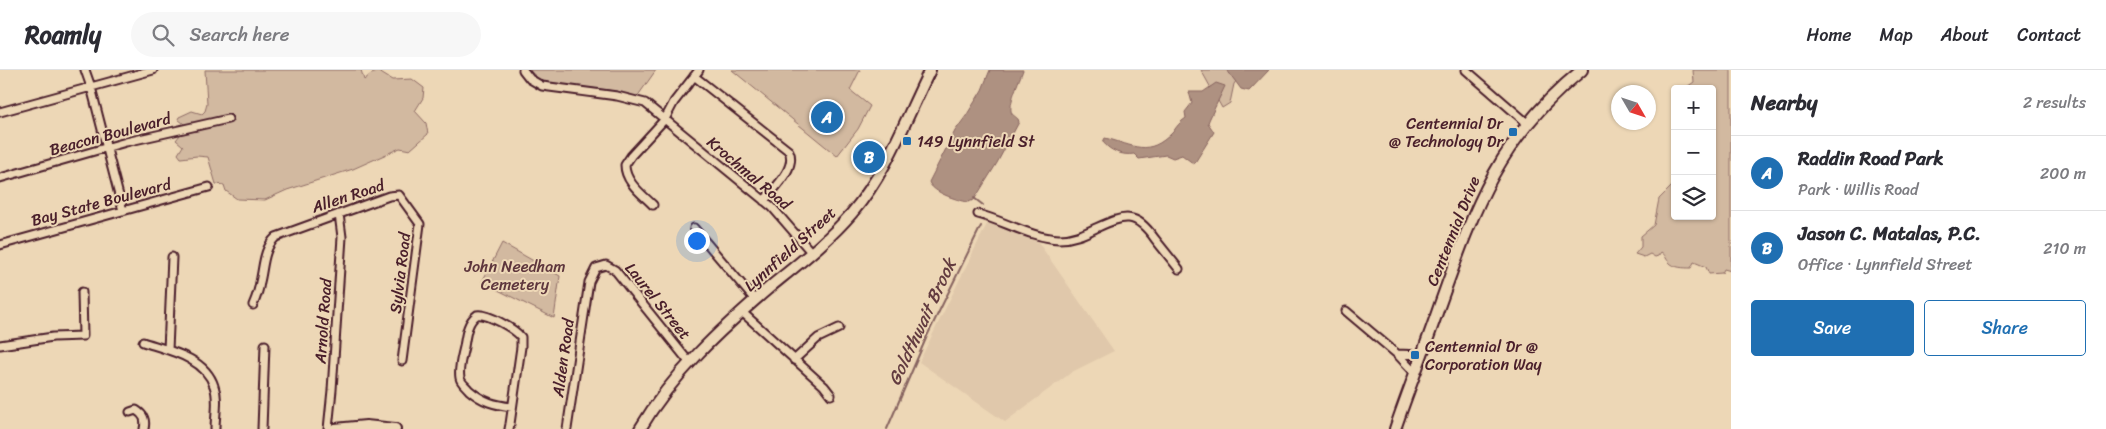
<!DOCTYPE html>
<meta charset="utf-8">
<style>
body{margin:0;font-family:Sriracha,sans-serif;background:#f7f7f7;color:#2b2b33}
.controls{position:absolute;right:15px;top:15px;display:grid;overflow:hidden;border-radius:5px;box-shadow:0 1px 4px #0004}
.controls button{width:45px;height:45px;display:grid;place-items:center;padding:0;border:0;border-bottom:1px solid #e1e1e2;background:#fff;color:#2b2b33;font:25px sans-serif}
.compass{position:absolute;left:1611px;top:15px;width:45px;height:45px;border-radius:50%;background:#fff;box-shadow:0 1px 4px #0004;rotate:129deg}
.you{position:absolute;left:696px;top:170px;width:18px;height:18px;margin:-12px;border:4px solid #fff;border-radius:50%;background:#1a73e8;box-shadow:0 0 0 8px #1a73e833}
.badge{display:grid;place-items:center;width:32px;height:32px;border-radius:50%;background:#1f6fb2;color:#fff;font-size:16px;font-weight:700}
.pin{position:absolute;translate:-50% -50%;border:2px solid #fff;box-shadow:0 1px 5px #0006}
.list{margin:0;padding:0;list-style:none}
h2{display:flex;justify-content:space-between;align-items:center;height:65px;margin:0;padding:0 20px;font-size:21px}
h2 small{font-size:16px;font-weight:400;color:#7c7c81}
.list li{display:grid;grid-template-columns:32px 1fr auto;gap:15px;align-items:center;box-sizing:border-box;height:75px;padding:0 20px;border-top:1px solid #e1e1e2}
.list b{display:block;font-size:19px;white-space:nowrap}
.list p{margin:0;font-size:16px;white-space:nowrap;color:#7c7c81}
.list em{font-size:16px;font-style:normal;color:#7c7c81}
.actions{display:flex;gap:10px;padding:15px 20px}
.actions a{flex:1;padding:11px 0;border:1px solid #1f6fb2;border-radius:5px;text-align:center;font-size:18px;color:#1f6fb2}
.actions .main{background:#1f6fb2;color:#fff}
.icon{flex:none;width:28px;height:28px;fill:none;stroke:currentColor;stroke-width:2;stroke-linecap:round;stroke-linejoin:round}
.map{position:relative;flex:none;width:1731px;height:359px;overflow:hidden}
header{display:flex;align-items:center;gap:30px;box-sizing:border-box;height:70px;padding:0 25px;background:#fff;border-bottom:1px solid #e1e1e2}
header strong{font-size:24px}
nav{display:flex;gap:28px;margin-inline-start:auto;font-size:18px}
.search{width:350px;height:45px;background:#f7f7f7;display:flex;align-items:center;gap:12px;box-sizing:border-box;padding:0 18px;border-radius:28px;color:#7c7c81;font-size:19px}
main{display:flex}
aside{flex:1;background:#fff}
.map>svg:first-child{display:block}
.built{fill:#e0c8ab}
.green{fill:#d2b9a0;stroke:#8e6c66}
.water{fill:#ae9181;stroke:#86635f}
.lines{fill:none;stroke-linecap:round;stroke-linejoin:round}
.stream{stroke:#86635f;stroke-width:2}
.street-casing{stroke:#4a1f2b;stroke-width:11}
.secondary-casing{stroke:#4a1f2b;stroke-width:14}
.primary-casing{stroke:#4a1f2b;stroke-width:14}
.street{stroke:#edd7b6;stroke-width:7}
.secondary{stroke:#edd7b6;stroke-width:10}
.primary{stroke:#edd7b6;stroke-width:10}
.poi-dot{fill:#1f6fb2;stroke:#edd7b6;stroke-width:2}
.labels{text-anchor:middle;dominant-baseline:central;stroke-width:4;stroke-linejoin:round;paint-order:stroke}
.poi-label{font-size:16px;fill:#4a1f2b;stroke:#edd7b6;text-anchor:start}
.street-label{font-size:16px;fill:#4a1f2b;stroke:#edd7b6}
.park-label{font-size:16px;fill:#5e363d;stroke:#edd7b6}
.water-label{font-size:18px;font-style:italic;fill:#633c40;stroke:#edd7b6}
</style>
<header>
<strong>Roamly</strong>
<div class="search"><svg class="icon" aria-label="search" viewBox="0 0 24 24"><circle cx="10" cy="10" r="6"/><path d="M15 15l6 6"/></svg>Search here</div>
<nav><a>Home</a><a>Map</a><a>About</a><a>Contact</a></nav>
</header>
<main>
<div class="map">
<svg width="1731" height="359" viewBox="0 0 1731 359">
<rect width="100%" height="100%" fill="#edd7b6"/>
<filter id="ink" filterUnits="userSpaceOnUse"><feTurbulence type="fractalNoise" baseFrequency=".02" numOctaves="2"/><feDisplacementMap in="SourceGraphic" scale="10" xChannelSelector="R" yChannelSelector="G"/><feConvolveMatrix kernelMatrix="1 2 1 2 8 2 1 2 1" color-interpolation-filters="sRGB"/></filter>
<g filter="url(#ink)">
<!-- built -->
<path class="built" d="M988 152 1038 172 1114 281 1072 302 1005 352 919 292Z"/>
<!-- green -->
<path class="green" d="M205 0H361L364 10 371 4 379 2 392 10 412 9 424 18 423 28 415 41 426 53 428 64 410 80 400 78 353 99 287 120 265 130 237 129 226 121 224 115 216 114 208 87 197 86 181 88 178 84 183 76 176 70 180 65V55L184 54 178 49 179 47 192 41 202 44 205 41 207 34Z
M529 0H656L637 27 609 20 547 13 539 9Z
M732 0H860L850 20 870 36 858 59 837 86Z
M1201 0H1244L1234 14 1230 33 1222 38Z
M1693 0H1731V201L1724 199 1722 203 1709 204 1706 197 1694 192 1691 198C1684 198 1674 198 1669 192 1665 188 1666 185 1661 182L1658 186 1655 187 1650 184 1644 187 1635 184 1641 177V166L1654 155 1659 129 1675 113V146H1712V19H1684L1694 12Z
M502 173 560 206 554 248 482 212Z"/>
<!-- water -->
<path class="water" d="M990 0H1023C1020 9 1007 35 1012 44 1012 44 1017 48 1018 49L1019 52 997 93 974 130 968 132C957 130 933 123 929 112L955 61 966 46 982 20Z
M1227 0H1269L1249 21 1241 19Z
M1216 13 1225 16 1209 50 1208 53 1214 62 1194 94 1182 85 1173 88 1166 85 1139 89 1134 84C1122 86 1110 81 1103 72L1105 68C1134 75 1148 88 1173 62 1177 56 1180 52 1186 48L1185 42 1192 33 1189 22H1203Z"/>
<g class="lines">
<!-- stream -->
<path class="stream" d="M974 128 983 135
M887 359 927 266 981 156"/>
<defs>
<path id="street" d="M85 0 91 17 123 141
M523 0 530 9 542 16 617 26 645 33 772 137 811 182
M1466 0 1527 53
M694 6 789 81C797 98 774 118 764 131
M0 42 153 0
M0 108 126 72 228 49
M653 135C642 124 625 112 625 95L631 86 665 49 674 32 699 0
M978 144C1004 151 1032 168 1059 169 1073 169 1084 164 1096 158 1125 145 1135 141 1155 169 1163 179 1171 189 1179 199
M694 158 755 230
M0 175 209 117
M253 235C256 228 259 220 260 212 264 196 263 179 276 167L389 126 399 125 420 154 402 291
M1346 241 1397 284 1415 303
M742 242 824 316 831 325
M143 272C167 280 205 287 214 316 219 329 215 345 215 359
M0 275 53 267 83 266 82 222
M168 280 172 187
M1397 284 1422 285
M794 290 818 268 839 258
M130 342 136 340C144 345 146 350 144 359
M262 359 265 275
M328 359 332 320 342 167 339 144
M509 359 510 354 521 277V267C515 259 487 243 477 245 467 252 466 265 464 277 462 286 458 298 460 308 461 313 466 316 469 320 483 332 495 335 512 337
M567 359 589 212 596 198 606 195 615 200 689 292"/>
<path id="secondary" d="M335 359 366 356 395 359
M1395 359C1409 318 1425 278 1439 237 1474 139 1498 68 1582 0"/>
<path id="primary" d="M640 359C673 303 721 259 770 217 798 194 828 171 852 143 887 102 906 48 930 0"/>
</defs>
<!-- street casing -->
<use href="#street" class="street-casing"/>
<!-- secondary casing -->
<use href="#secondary" class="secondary-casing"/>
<!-- primary casing -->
<use href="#primary" class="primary-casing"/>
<!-- street -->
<use href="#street" class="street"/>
<!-- secondary -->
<use href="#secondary" class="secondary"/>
<!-- primary -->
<use href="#primary" class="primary"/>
</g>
</g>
<!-- markers -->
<g class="poi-dot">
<rect x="1508" y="57" width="10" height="10" rx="2.5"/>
<rect x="902" y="66" width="10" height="10" rx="2.5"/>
<rect x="1410" y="280" width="10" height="10" rx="2.5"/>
</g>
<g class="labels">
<!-- poi labels -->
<g class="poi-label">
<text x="1503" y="53" text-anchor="end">Centennial Dr<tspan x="1503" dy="18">@ Technology Dr</tspan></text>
<text x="917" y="71">149 Lynnfield St</text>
<text x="1425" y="276">Centennial Dr @<tspan x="1425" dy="18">Corporation Way</tspan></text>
</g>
<!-- street labels -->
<g class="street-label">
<text transform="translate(110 64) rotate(-15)">Beacon Boulevard</text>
<text transform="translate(749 103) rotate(40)">Krochmal Road</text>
<text transform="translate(348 126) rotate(-18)">Allen Road</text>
<text transform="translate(101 132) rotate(-15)">Bay State Boulevard</text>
<text transform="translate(1453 161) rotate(-68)">Centennial Drive</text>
<text transform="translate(790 179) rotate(-42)">Lynnfield Street</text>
<text transform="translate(400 203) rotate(-83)">Sylvia Road</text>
<text transform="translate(658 231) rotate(51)">Laurel Street</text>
<text transform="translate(323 251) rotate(-86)">Arnold Road</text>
<text transform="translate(563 288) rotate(-82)">Alden Road</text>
</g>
<!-- park labels -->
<g class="park-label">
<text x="515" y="196">John Needham<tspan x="515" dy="18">Cemetery</tspan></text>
</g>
<!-- water labels -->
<g class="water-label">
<text transform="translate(922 252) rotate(-65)">Goldthwait Brook</text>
</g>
</g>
</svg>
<div class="controls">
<button>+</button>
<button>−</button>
<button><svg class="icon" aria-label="layers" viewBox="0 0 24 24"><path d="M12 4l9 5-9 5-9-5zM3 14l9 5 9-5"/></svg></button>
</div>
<svg class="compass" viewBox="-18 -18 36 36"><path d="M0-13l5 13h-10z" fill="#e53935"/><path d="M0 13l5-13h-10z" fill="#7c7c81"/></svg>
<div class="you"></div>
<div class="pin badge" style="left:827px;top:47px">A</div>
<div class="pin badge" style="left:869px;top:87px">B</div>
</div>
<aside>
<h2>Nearby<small>2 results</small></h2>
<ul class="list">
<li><span class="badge">A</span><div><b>Raddin Road Park</b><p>Park · Willis Road</p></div><em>200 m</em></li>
<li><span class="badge">B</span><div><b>Jason C. Matalas, P.C.</b><p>Office · Lynnfield Street</p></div><em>210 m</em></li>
</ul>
<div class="actions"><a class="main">Save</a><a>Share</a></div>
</aside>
</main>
